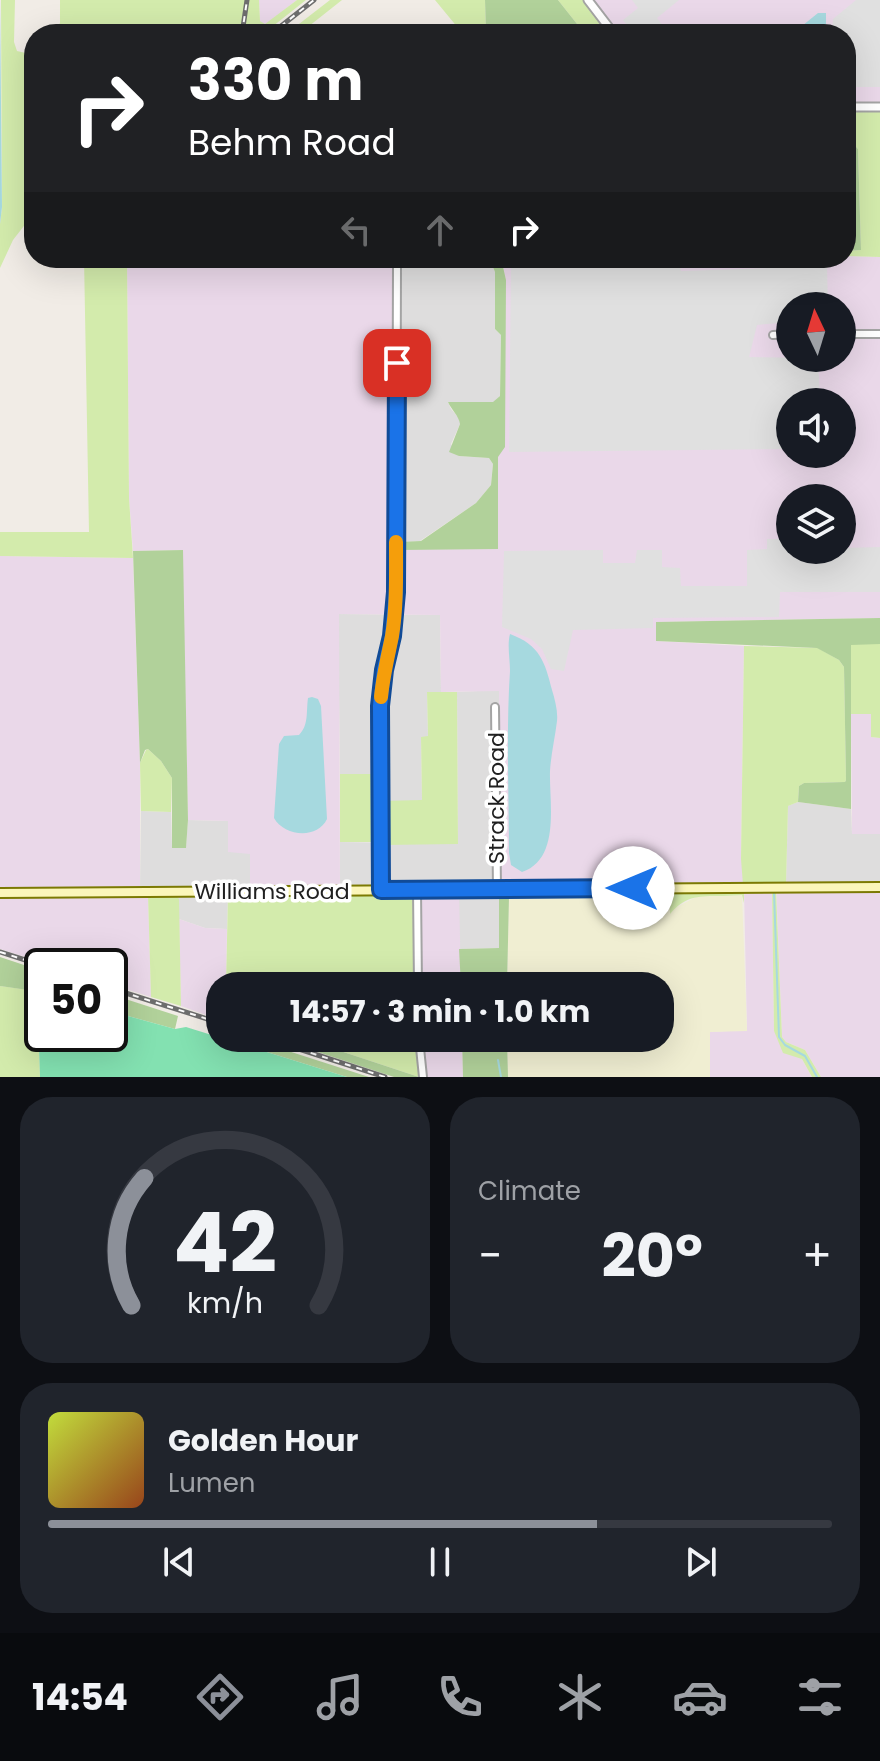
<!DOCTYPE html>
<html lang="en">
<head>
<meta charset="utf-8">
<style>
	:root { --surface:#171b24; --page:#20242c; --text:#f1f3f6; --muted:#9ea1a6; --line:#363941; --accent:#8c9099 }
	body { margin:0; font-family:Poppins,sans-serif; background:var(--page); color:var(--text); height:100vh; display:flex; flex-direction:column; font-size:30px; white-space:nowrap }
	* { box-sizing:border-box; margin:0 }
	p { font-size:26px; color:var(--muted) }
	.icon { flex:none; width:44px; height:44px; fill:none; stroke:currentColor; stroke-width:2; stroke-linecap:round; stroke-linejoin:round }
	.map { position:relative; height:1077px; overflow:hidden }
	.panel { display:flex; flex-direction:column; gap:20px; padding:20px; background:#0d0f14; flex:1 }
	.panel>* { flex:none }
	.hud { position:absolute; left:24px; top:24px; width:832px; height:244px; border-radius:32px; box-shadow:0 8px 32px #0002; background:#202124; color:#fff; overflow:hidden }
	.needle { width:52px; rotate:356deg }
	.controls { position:absolute; left:776px; top:292px; display:grid; gap:16px }
	.controls a { display:grid; place-items:center; width:80px; height:80px; border-radius:50%; background:var(--surface); box-shadow:0 8px 32px #0002; font-size:40px }
	.speed { position:absolute; left:24px; top:948px; display:flex; gap:16px; font-size:40px; font-weight:700; text-align:center }
	.speed>* { display:grid; place-content:center; width:104px; height:104px; border-radius:50%; background:var(--surface); box-shadow:0 8px 32px #0002; line-height:1 }
	.speed .limit { border:4px solid #111; border-radius:12px; background:#fff; color:#111 }
	.pin { position:absolute; display:grid; place-items:center; width:68px; height:68px; color:#fff; margin:-34px; border-radius:16px; box-shadow:0 4px 12px #0006 }
	.me { position:absolute; width:88px; margin:-44px; rotate:270deg; stroke-linejoin:round; filter:drop-shadow(0 0 6px #0008) }
	.turn { display:flex; align-items:center; gap:28px; height:168px; padding:0 32px; font-size:36px }
	.turn .icon { width:104px; height:104px; stroke-width:2.5 }
	.turn b { display:block; font-size:56px; line-height:68px }
	.lanes { display:flex; align-items:center; height:76px; padding:0 32px; background:#0003; justify-content:center; gap:40px; direction:ltr }
	.lanes .off { opacity:.35 }
	.big { font-size:60px; font-weight:700; line-height:1.1 }
	.panel .widget { flex:1; display:flex; flex-direction:column; justify-content:center; gap:12px; min-width:0; padding:0 28px; border-radius:32px; background:var(--page) }
	.panel .dial { align-items:center; gap:0 }
	.dial svg { height:208px; overflow:visible; fill:none; stroke:var(--line); stroke-width:7; stroke-linecap:round; text-anchor:middle }
	.dial text { fill:var(--text); stroke:none }
	.song { display:flex; align-items:center; gap:24px }
	.cover { width:96px; height:96px; border-radius:12px; background:linear-gradient(135deg,hsl(70 70% 55%),hsl(20 70% 35%)) }
	.played { height:8px; border-radius:4px; background:linear-gradient(90deg,var(--accent) 70%,var(--line) 70%) }
	.keys { display:flex; justify-content:space-around; direction:ltr }
	.heat { display:flex; justify-content:space-between; align-items:center; font-size:44px; direction:ltr }
	.panel .tiles { flex:1; display:grid; gap:20px; grid-template-columns:1fr 1fr }
	.widget:last-child { grid-column:span 2 }
	.trip { position:absolute; left:206px; top:972px; width:468px; height:80px; border-radius:32px; background:var(--surface); box-shadow:0 8px 32px #0002; font-weight:700; line-height:80px; text-align:center }
	.tab-bar { display:flex; height:128px; justify-content:space-around; align-items:center; background:#090b0e; color:var(--muted) }
	.tab-bar .icon { width:56px; height:56px }
	.tab-bar .on { color:var(--accent) }
	.tab-bar b { font-size:36px; color:var(--text) }
	.map>svg:first-child { display:block }
	.residential { fill:#dedddd }
	.industrial { fill:#ead8e9; fill-rule:evenodd }
	.farmland { fill:#f0eed2 }
	.grass { fill:#d3ebac }
	.forest { fill:#b1d19a }
	.pitch { fill:#83e1b1 }
	.parking { fill:#e0e0e0 }
	.water { fill:#a6d9df }
	.lines { fill:none; stroke-linecap:round; stroke-linejoin:round }
	.stream { stroke:#a6d9df; stroke-width:2 }
	.minor-casing { stroke:#a4a4a4; stroke-width:10 }
	.tertiary-casing { stroke:#a4a4a4; stroke-width:11 }
	.secondary-casing { stroke:#7c7a03; stroke-width:12 }
	.minor { stroke:#fff; stroke-width:6 }
	.tertiary { stroke:#fff; stroke-width:7 }
	.secondary { stroke:#fbf6ba; stroke-width:8 }
	.rail-casing { stroke:#6e6e6e; stroke-width:5 }
	.rail { stroke:#fff; stroke-width:2; stroke-dasharray:6; stroke-linecap:butt }
	.route-casing { stroke:#114b97; stroke-width:20 }
	.route { stroke:#1a73e8; stroke-width:14 }
	.slow { stroke:#f59e0b; stroke-width:14 }
	.labels { text-anchor:middle; stroke-width:7; stroke-linejoin:round; paint-order:stroke }
	.street-label { font-size:22px; fill:#202020; stroke:#fff }
</style>
</head>
<body>
<div class="map">
<svg width="880" height="1077" viewBox="0 0 880 1077">
	<rect width="100%" height="100%" fill="#f1ece6"/>
	<path class="residential" d="M393,258H486L491,262L495,272V329L501,335L500,396L494,402H448L451,409L460,419V424L451,444L459,456L489,458L493,464L491,485L476,503L420,541L393,543Z
		M338,614L440,615L441,692H427L428,737H421L422,801H379L378,774H340Z
		M499,690V948L459,949V892L340,893V842L458,844L457,692Z
		M798,802L851,809L852,834H880V882L786,884L788,806Z
		M141,811L171,812L172,847H186L188,820L228,821L250,853V894H228L227,929L205,928L179,919L178,896L140,889Z"/>
	<path class="industrial" d="M259,0H297L265,25L260,21Z
		M592,0H880V103H846V34H618Z
		M846,256L880,257V618L656,622L657,641L744,646L741,859L772,890L774,1031L802,1059L812,1077H710V1032L747,1030L744,890L499,893V691L441,692L440,615L339,614L340,893L250,894V854L228,852V821L188,820L182,550L133,551L129,498L127,258H393V549L498,548V457L506,280L501,258L678,259L699,264L827,262L828,258H846ZM790,306H842V358H790ZM790,402H842V454H790ZM790,498H842V550H790Z
		M0,556L133,558L140,763V888L148,895L151,997L110,984V966H54L0,949Z
		M871,713V737L880,738V834H852L851,714Z
		M880,882V1077H821L805,1050L786,1042L782,1037L776,884Z
		M459,892L461,986H415L414,898L412,894Z
		M179,919L205,928L227,929L226,986H220V1020L181,1006Z
		M415,1038H462L463,1077H421Z"/>
	<path class="farmland" d="M669,891L670,913L675,908L698,896L742,895L747,1031L710,1032V1077H508L507,1038H660V986H507L509,897L589,896L590,892Z"/>
	<path class="grass" d="M1,0H15L14,42L17,51L30,54L34,52V213L13,240L0,268V224L2,207Z
		M60,0H259L260,21L265,24L297,0H306L263,34H53L60,23Z
		M330,0H342L299,34H286Z
		M435,0H485L486,34H463Z
		M558,0H583L609,34H585Z
		M846,111H880V257L846,256V251L861,250L858,149L846,136Z
		M84,258H127L129,498L133,558L0,556V532H89Z
		M678,258H828V262L699,264Z
		M851,644H880V738L871,737V714H851Z
		M744,646L818,648L839,660L844,667L846,780L845,782L804,783L799,786L798,802L788,806L786,884L743,885L741,859Z
		M427,692H457L458,844L382,845V801L422,800L421,737L428,736Z
		M148,749L161,761L172,778L171,812L141,811L140,763L146,750Z
		M340,774H378L379,842H340Z
		M744,890V903L742,895C736,895 730,896 723,896C700,896 686,895 670,914L669,891Z
		M772,890H776L782,1037L786,1042L805,1050L821,1077H812L802,1059L783,1053L774,1031Z
		M228,894H412L414,898L415,986H226Z
		M148,895H176L179,899L181,1006L151,997Z
		M0,986L37,991L40,1077H0Z
		M301,1038H415L421,1077H419Z"/>
	<path class="forest" d="M485,0H558L585,34H486Z
		M846,136L858,149L861,250L846,251Z
		M486,258H501L506,280L505,447L498,457V549L399,550L400,542L421,541L476,503L491,485L493,464L489,458L459,456L449,452L460,424C459,416 451,409 448,402H493L500,396L501,335L495,329V272L491,262Z
		M183,550L188,820L186,848H172V778L161,761L148,749L145,750L140,763L133,551Z
		M880,618V644L851,645V809L798,802L799,786L804,783L845,782L846,780L844,667L839,660L817,648L656,641V622Z
		M499,897H509L507,986H461L459,949L499,948Z
		M0,957L42,971V992L0,986Z
		M110,994L178,1016L175,1029L110,1011Z
		M222,1038H248L369,1077H347Z
		M275,1038H301L419,1077H394Z
		M462,1038H507L508,1077H463Z"/>
	<path class="pitch" d="M37,991L42,992V1034H110V1011L175,1029L186,1027L347,1077H40Z"/>
	<path class="parking" d="M632,0H679L657,18L669,34H634L623,20L638,8Z
		M856,0H880V87H846V34H832L833,19Z
		M679,262L681,271L827,266L828,306H790V322L757,325L749,357L818,358L820,402H790V449L509,452L511,266Z
		M767,539H785V548H790V550H842V548L880,547V592H780L779,617L653,618V628L573,630L564,671L551,669L542,649L531,639L502,627L504,551L603,550V563H635L637,550H662V567L680,568L681,586H747V550L767,549Z"/>
	<path class="water" d="M0,0L2,207L0,224Z
		M818,13H826V34H792Z
		M510,634C540,645 545,662 552,690C555,700 558,711 557,721C555,738 551,754 550,771C549,802 561,859 522,872L511,865L509,853C509,793 506,732 510,671C510,659 507,645 510,634Z
		M312,697L318,699L321,706L327,819C317,840 284,836 274,818L279,744L284,736L299,735C309,725 306,712 308,698Z"/>
	<g class="lines">
		<path class="stream" d="M774,892L779,1037L785,1045L805,1056L817,1077
			M498,1060L501,1077"/>
		<defs>
			<path id="minor" d="M842,334H880
				M773,335L790,334
				M495,707L497,889
				M381,890L380,706L384,670L392,636L396,592L397,265
				M417,890L418,986
				M419,1038L423,1077"/>
			<path id="tertiary" d="M588,0L614,34
				M846,107H880"/>
			<path id="secondary" d="M0,893L880,887"/>
		</defs>
		<use href="#minor" class="minor-casing"/>
		<use href="#tertiary" class="tertiary-casing"/>
		<use href="#secondary" class="secondary-casing"/>
		<use href="#minor" class="minor"/>
		<use href="#tertiary" class="tertiary"/>
		<use href="#secondary" class="secondary"/>
		<defs>
			<path id="rail" d="M242,34L247,0
				M271,34L314,0
				M0,952L44,966
				M110,988L220,1023
				M265,1038L385,1077"/>
		</defs>
		<use href="#rail" class="rail-casing"/>
		<use href="#rail" class="rail"/>
	</g>
	<g class="lines">
		<defs>
			<path id="route" d="M397,363L396,592L392,636L384,670L380,706L381,890L633,888"/>
		</defs>
		<use href="#route" class="route-casing"/>
		<use href="#route" class="route"/>
		<path class="slow" d="M381,697C383,676 388,656 392,636C397,605 396,573 396,542"/>
	</g>
	<g class="labels">
		<g class="street-label">
			<text transform="translate(496 798) rotate(-90)" y="8">Strack Road</text>
			<text x="272" y="899">Williams Road</text>
		</g>
	</g>
</svg>
<div class="controls">
<a><svg class="needle" viewBox="-14 -14 28 28"><path d="M0-13l5 13h-10z" fill="#e53935"/><path d="M0 13l5-13h-10z" fill="#9ea1a6"/></svg></a>
<a><svg class="icon" aria-label="sound" viewBox="0 0 24 24"><path d="M4 9h4l5-4v14l-5-4H4zM17 9q2 3 0 6"/></svg></a>
<a><svg class="icon" aria-label="layers" viewBox="0 0 24 24"><path d="M12 4l9 5-9 5-9-5zM3 14l9 5 9-5"/></svg></a>
</div>
<div class="speed"><div class="limit">50</div></div>
<div class="pin" style="left:397px;top:363px;background:#d93025"><svg class="icon" aria-label="arrive" viewBox="0 0 24 24"><path d="M6 21V4h12l-3 4 3 4H6"/></svg></div>
<svg class="me" style="left:633px;top:888px" viewBox="-20 -20 40 40"><circle r="19" fill="#fff"/><path d="M0-13L10 11 0 6-10 11z" fill="#1a73e8"/></svg>
<div class="trip">14:57 · 3 min · 1.0 km</div>
<div class="hud">
<div class="turn"><svg class="icon" aria-label="right" viewBox="0 0 24 24"><path d="M7 20v-9h11M14 6l5 5-5 5"/></svg><div><b>330 m</b>Behm Road</div></div>
<div class="lanes"><svg class="icon off" aria-label="left" viewBox="0 0 24 24"><path d="M17 20v-9H6M10 6l-5 5 5 5"/></svg><svg class="icon off" aria-label="ahead" viewBox="0 0 24 24"><path d="M12 20V5M6 11l6-6 6 6"/></svg><svg class="icon" aria-label="right" viewBox="0 0 24 24"><path d="M7 20v-9h11M14 6l5 5-5 5"/></svg></div>
</div>
</div>
<section class="panel">
<div class="tiles">
<div class="widget dial"><svg viewBox="0 0 100 80">
<path d="M14 69A42 42 0 1 1 86 69"/>
<path d="M14 69A42 42 0 0 1 19 20" stroke="#8c9099"/>
<text x="50" y="56" font-size="32" font-weight="700">42</text>
<text x="50" y="72" font-size="11">km/h</text>
</svg></div>
<div class="widget"><p>Climate</p>
<div class="heat"><a>−</a><b class="big">20°</b><a>+</a></div>
</div>
<div class="widget">
<div class="song"><i class="cover"></i><div><b>Golden Hour</b><p>Lumen</p></div></div>
<div class="played"></div>
<div class="keys"><svg class="icon" aria-label="previous" viewBox="0 0 24 24"><path d="M18 5L8 12l10 7zM5 5v14"/></svg><svg class="icon" aria-label="pause" viewBox="0 0 24 24"><path d="M8 5v14M16 5v14"/></svg><svg class="icon" aria-label="next" viewBox="0 0 24 24"><path d="M6 5l10 7-10 7zM19 5v14"/></svg></div>
</div>
</div>
</section>
<nav class="tab-bar">
<b>14:54</b>
<svg class="icon on" aria-label="directions" viewBox="0 0 24 24"><path d="M12 3l9 9-9 9-9-9zM9 14v-3h6M13 9l2 2-2 2"/></svg>
<svg class="icon" aria-label="music" viewBox="0 0 24 24"><path d="M9 18V5l10-2v13"/><circle cx="6" cy="18" r="3"/><circle cx="16" cy="16" r="3"/></svg>
<svg class="icon" aria-label="phone" viewBox="0 0 24 24"><path d="M5 4h4l2 5-3 2q2 4 5 5l2-3 5 2v4C11 20 4 13 5 4z"/></svg>
<svg class="icon" aria-label="climate" viewBox="0 0 24 24"><path d="M12 3v18M4 7l16 10M4 17L20 7"/></svg>
<svg class="icon" aria-label="car" viewBox="0 0 24 24"><path d="M5 17H2v-5l4-1 3-4h7l3 4 3 1v5h-3M9 17h6M6 11h13"/><circle cx="7" cy="17" r="2"/><circle cx="17" cy="17" r="2"/></svg>
<svg class="icon" aria-label="filters" viewBox="0 0 24 24"><path d="M4 7h16M4 17h16"/><circle cx="9" cy="7" r="2"/><circle cx="15" cy="17" r="2"/></svg>
</nav>
</body>
</html>
